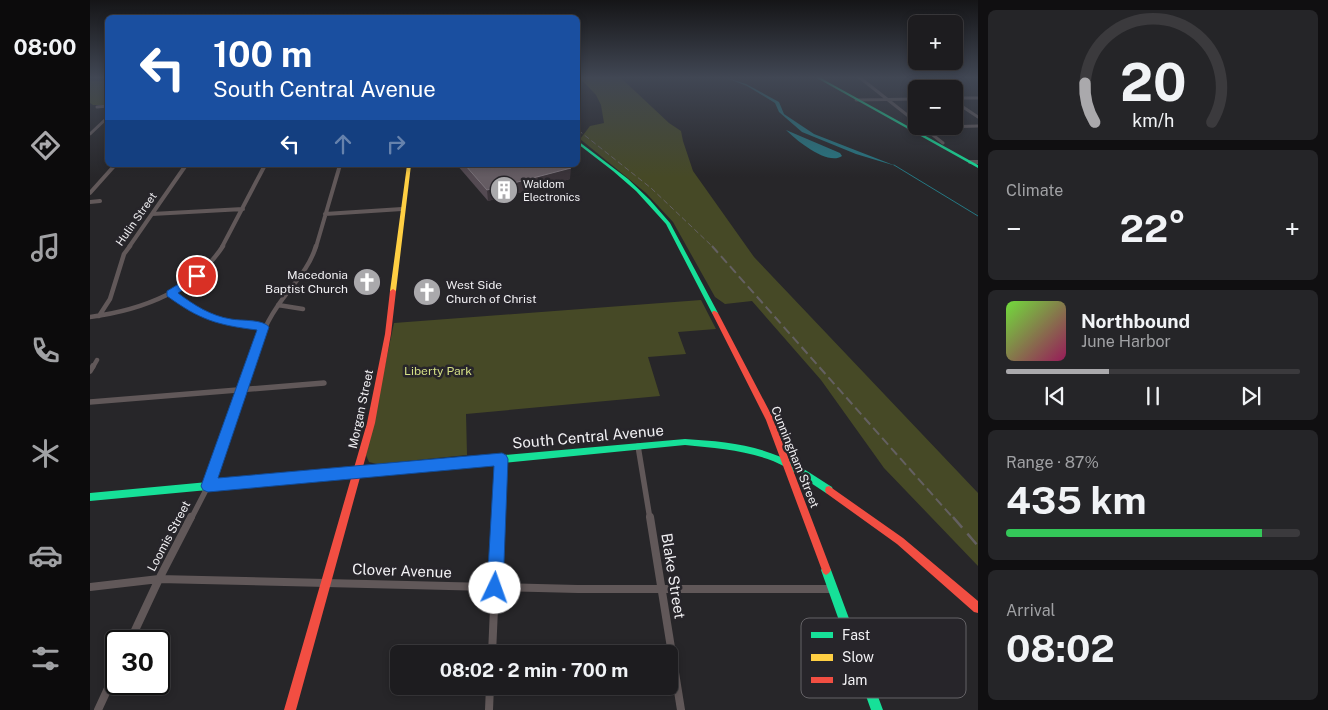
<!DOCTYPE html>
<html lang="en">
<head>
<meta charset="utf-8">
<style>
	:root { --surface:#1d1c1f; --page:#252528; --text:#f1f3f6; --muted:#a0a1a4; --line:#3b3a3d; --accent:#aaa9ac }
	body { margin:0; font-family:"Public Sans",sans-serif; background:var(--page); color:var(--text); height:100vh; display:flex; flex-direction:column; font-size:19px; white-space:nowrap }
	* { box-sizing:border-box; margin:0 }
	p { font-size:16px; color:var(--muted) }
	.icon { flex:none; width:28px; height:28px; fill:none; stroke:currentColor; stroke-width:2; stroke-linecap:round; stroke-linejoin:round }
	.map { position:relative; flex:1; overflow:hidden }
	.drawer { display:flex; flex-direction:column; gap:10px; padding:10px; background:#100f11; width:350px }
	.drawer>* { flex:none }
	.guide { position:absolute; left:15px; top:15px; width:475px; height:152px; border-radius:8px; box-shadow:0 2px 8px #0003,0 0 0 1px var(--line); background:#1a4fa0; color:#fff; overflow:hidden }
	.tools { position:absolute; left:818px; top:15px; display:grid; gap:10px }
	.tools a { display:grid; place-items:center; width:55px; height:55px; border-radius:8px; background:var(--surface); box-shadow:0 2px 8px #0003,0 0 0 1px var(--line); font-size:25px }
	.speed { position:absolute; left:15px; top:630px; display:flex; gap:10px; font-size:25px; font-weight:700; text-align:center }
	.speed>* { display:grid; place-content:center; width:65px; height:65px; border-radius:50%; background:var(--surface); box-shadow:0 2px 8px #0003,0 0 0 1px var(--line); line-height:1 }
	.speed .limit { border:2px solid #111; border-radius:8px; background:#fff; color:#111 }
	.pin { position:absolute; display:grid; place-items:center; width:42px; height:42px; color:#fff; margin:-21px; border:2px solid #fff; border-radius:50%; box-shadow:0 1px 5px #0007 }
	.me { position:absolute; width:55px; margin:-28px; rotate:3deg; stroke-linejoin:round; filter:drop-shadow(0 0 4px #0008) }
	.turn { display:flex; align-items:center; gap:18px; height:105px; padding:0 25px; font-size:22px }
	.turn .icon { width:65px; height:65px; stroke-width:2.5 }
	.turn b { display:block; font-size:35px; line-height:42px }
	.lanes { display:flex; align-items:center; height:48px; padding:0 25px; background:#0003; justify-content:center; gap:25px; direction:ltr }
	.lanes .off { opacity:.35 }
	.big { font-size:38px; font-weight:700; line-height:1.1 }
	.drawer .card { flex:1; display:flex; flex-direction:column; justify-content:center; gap:8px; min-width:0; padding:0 18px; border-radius:8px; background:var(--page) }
	.drawer .dial { align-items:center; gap:0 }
	.dial svg { height:130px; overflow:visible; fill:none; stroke:var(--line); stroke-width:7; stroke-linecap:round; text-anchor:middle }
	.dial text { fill:var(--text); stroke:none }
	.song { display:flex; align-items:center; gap:15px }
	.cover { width:60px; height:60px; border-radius:8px; background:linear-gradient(135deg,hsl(100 70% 55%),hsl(330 70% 35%)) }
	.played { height:5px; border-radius:2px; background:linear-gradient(90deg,var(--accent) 35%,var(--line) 35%) }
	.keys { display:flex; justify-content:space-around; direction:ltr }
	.heat { display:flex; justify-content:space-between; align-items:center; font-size:28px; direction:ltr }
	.charge { height:8px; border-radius:4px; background:linear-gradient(90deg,#34c759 87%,var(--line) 0) }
	.trip { position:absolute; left:300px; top:645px; width:288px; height:50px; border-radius:8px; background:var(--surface); box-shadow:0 2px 8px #0003,0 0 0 1px var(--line); font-weight:700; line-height:50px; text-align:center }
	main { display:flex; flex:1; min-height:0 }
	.menu { display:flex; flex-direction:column; width:90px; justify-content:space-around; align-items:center; background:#0c0b0c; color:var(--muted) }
	.menu .icon { width:35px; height:35px }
	.menu .active { color:var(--accent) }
	.menu b { font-size:22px; color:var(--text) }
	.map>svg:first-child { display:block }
	.green { fill:#464926 }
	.water { fill:#257883 }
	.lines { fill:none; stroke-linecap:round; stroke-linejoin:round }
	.stream { stroke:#257883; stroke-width:1 }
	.street-far4 { stroke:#615859; stroke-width:3 }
	.street-far3 { stroke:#615859; stroke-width:4 }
	.street-far2 { stroke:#615859; stroke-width:4.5 }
	.street-far1 { stroke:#615859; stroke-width:5.5 }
	.street { stroke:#615859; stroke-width:8 }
	.fast { fill:#16e098; fill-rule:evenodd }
	.slow { fill:#ffcf43; fill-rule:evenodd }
	.jam { fill:#f24e42; fill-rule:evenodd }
	.rail-far2 { stroke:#646061; stroke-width:1; stroke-dasharray:5.5 3; stroke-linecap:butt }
	.rail-far1 { stroke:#646061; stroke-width:2; stroke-dasharray:9 4.5; stroke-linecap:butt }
	.rail { stroke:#646061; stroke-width:2.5; stroke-dasharray:14 8; stroke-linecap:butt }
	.wall { fill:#544a52 }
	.shaded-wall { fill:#3b343a }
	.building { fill:#655c63; stroke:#7b737a }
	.route { fill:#1a73e8; stroke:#114b97 }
	.labels { text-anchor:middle; stroke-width:5; stroke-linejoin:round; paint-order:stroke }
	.far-poi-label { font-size:11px; fill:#f1f0f3; stroke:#27252a; text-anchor:start }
	.far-street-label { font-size:11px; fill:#f1f0f3; stroke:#27252a }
	.poi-label { font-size:12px; fill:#f1f0f3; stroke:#27252a; text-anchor:end }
	.park-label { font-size:12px; fill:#d4df85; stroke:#27252a }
	.street-label { font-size:12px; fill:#f1f0f3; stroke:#27252a }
	.near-street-label { font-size:15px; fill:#f1f0f3; stroke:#27252a }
	.key { fill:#27252a; stroke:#646266; stroke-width:1 }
	.key-label { font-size:14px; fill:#f1f0f3 }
</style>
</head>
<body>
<main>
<nav class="menu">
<b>08:00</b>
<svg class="icon active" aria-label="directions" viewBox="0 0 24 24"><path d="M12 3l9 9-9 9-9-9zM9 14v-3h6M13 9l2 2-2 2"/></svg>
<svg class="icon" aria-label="music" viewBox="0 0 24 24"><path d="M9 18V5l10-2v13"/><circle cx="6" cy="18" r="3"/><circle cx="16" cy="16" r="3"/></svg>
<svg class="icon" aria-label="phone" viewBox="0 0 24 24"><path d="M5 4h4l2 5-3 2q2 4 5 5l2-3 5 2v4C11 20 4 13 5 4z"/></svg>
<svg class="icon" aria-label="climate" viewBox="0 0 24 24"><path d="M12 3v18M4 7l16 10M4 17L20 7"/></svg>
<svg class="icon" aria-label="car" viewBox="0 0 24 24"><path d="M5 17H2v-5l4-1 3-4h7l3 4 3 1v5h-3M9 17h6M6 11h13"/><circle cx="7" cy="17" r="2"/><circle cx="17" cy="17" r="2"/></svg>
<svg class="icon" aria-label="filters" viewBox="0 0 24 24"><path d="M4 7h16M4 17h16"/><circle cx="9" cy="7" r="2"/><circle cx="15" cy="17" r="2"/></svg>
</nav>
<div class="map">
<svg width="888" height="710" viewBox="0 0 888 710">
	<rect width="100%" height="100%" fill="#272629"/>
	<path class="green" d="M489,77H530L579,123L591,131L593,141L603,171L664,257L888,493V566L794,468L731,380L662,301L635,304L625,297L583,222L556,193L490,139L500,126L514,123L511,105L506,95Z
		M17,79V105H3L0,103V81H15Z
		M611,300L626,329L588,332L596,354L558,357L570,396L376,414L377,455L287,464L279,462L276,455L304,323Z"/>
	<path class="water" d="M634,77L656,84L689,102L694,114L724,134L806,166L766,154L712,132L689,112L685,103L657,86Z
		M696,130L750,153L752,156C738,166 707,141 696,130Z"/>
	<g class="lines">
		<path class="stream" d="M804,165L888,216"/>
		<path class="street-far4" d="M769,77L826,122
			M830,77L846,89
			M864,98H888
			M766,100L826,99
			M864,101L888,117
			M7,107L18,106
			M818,128L888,126
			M834,128L853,143
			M0,134L18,117"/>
		<path class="street-far3" d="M880,162H888
			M0,193L25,165
			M0,202L10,201
			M62,214L153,209
			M235,214L312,209
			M39,247L96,165
			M132,247L175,165
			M226,247L250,165"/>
		<path class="street-far2" d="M81,293L105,311L137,323L174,327
			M188,305L213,309
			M9,316L20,299L34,254L40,246
			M0,317C52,310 103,292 133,246
			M3,367L7,360
			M160,367C167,346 174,326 187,307C200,287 219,270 226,246"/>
		<path class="street-far1" d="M0,371L3,366
			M0,402L234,383
			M548,446L560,519
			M101,519L118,486L160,366
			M408,519L411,459"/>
		<path class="street" d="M560,517L591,710
			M0,587L69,579L488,589H743
			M40,641L69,579L101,517
			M402,654L408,517
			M8,710L26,671
			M399,710L400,686"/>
		<path class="fast" d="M729,77L888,165V168L725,77Z
			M488,141L538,179L560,200L580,223L628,313L627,315H625L622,313L576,224L546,191L523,171L488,144Z
			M595,439C628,441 661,444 691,457C709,465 726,477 742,487L743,490L742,493L739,494L736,493C719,482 702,469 683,461C655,450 624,448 595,445L392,465L389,464L388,461L389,458L392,457Z
			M193,475L196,476L197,479L196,482L193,483L0,501V493Z
			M736,565L739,567L741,570L793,710H781L731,570L733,567Z"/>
		<path class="slow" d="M317,165H321L306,291L303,293L300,291Z
			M392,457L395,458L396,461L395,464L392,465L193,483L190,482L189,479L190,476L193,475Z"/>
		<path class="jam" d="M303,289L306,291L301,334L285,423L206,710H194L277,423L295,334L300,291Z
			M623,311H625L628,313L684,420L741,570L739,573L736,575L733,573L676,420L622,313Z
			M739,486L813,538L888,601V613L884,612L807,544L736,493L735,490L736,487Z"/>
		<path class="rail-far2" d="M488,130L561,188L623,247"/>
		<path class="rail-far1" d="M622,246L864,519"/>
		<path class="rail" d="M863,517L888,546"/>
	</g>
	<path class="wall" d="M367,165H477L480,179L398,201Z"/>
	<path class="shaded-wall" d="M481,168L480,179L398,201L397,190Z"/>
	<path class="building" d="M375,165H477L481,168L397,190Z"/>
	<linearGradient id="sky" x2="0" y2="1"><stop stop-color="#151517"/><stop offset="0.44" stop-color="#414754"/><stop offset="1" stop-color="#414754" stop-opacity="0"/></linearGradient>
	<rect width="888" height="177" fill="url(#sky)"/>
	<path class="route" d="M107,273L112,276L111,278L88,293C104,305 121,316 141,319C152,321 173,319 179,327L128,478L412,453L416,455L418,459L413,588L410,593L405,596L399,593L397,588L404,466L118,492L113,490L111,486L167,330C127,325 110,320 77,296V291Z"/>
	<defs>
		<symbol id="building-disc" viewBox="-11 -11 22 22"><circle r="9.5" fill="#aaa9ac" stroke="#27252a"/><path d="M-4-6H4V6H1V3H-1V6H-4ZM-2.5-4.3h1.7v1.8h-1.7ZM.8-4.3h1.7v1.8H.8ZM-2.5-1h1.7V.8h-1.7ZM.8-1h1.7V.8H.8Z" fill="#fff"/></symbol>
		<symbol id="church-disc" viewBox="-11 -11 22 22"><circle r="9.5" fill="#aaa9ac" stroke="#27252a"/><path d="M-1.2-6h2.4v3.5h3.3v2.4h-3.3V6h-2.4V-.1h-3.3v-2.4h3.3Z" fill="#fff"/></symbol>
	</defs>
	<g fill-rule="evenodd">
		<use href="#building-disc" x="398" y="174" width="32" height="32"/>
		<use href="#church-disc" x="261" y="266" width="32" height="32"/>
		<use href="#church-disc" x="321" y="276" width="32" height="32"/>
	</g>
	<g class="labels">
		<g class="far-poi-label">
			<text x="433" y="188">Waldom<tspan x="433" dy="13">Electronics</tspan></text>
		</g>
		<g class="far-street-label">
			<text transform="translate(46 219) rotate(-55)" y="4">Hulin Street</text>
		</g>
		<g class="poi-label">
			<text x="258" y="279">Macedonia<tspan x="258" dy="14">Baptist Church</tspan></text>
			<text x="356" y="289" text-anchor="start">West Side<tspan x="356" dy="14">Church of Christ</tspan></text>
		</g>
		<g class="park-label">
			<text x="348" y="375">Liberty Park</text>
		</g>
		<g class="street-label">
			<text transform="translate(271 409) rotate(-78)" y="4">Morgan Street</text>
			<text transform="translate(705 457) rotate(68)" y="4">Cunningham Street</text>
			<text transform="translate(79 536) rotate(-62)" y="4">Loomis Street</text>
		</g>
		<g class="near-street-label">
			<text transform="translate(498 437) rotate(-5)" y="5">South Central Avenue</text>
			<text transform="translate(312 571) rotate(2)" y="5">Clover Avenue</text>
			<text transform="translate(583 576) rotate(81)" y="5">Blake Street</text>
		</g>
	</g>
	<rect x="711" y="618" width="165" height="80" rx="8" class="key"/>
	<rect x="721" y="632" width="22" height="6" fill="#16e098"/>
	<rect x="721" y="654" width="22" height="7" fill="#ffcf43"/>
	<rect x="721" y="677" width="22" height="6" fill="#f24e42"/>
	<g class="key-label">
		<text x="752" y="640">Fast</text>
		<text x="752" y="662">Slow</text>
		<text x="752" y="685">Jam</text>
	</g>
</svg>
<div class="tools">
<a>+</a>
<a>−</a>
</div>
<div class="speed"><div class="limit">30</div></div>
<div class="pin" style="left:107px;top:276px;background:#d93025"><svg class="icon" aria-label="arrive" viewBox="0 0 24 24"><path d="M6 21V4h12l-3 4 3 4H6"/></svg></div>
<svg class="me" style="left:405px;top:588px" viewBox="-20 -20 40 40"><circle r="19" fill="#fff"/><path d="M0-13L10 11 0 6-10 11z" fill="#1a73e8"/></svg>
<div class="trip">08:02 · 2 min · 700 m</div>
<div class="guide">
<div class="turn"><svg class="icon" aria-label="left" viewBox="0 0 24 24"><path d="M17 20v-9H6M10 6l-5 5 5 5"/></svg><div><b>100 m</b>South Central Avenue</div></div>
<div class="lanes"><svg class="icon" aria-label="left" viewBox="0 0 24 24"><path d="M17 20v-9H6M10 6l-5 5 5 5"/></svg><svg class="icon off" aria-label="ahead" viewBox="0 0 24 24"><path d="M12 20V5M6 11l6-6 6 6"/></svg><svg class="icon off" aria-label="right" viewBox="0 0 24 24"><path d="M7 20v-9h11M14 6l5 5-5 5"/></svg></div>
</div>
</div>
<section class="drawer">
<div class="card dial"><svg viewBox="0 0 100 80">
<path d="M14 69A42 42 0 1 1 86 69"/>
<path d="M14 69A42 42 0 0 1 8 45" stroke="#aaa9ac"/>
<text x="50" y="56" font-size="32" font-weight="700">20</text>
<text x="50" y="72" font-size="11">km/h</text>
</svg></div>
<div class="card"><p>Climate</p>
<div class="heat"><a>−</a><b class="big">22°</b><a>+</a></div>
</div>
<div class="card">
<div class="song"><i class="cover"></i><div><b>Northbound</b><p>June Harbor</p></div></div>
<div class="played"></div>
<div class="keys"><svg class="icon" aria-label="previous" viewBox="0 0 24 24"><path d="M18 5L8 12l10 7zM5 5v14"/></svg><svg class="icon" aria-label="pause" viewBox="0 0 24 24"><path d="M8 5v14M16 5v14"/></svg><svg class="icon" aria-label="next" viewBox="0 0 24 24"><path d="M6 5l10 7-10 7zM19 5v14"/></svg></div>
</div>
<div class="card"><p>Range · 87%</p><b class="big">435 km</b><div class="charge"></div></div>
<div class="card"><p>Arrival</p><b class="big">08:02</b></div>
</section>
</main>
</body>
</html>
